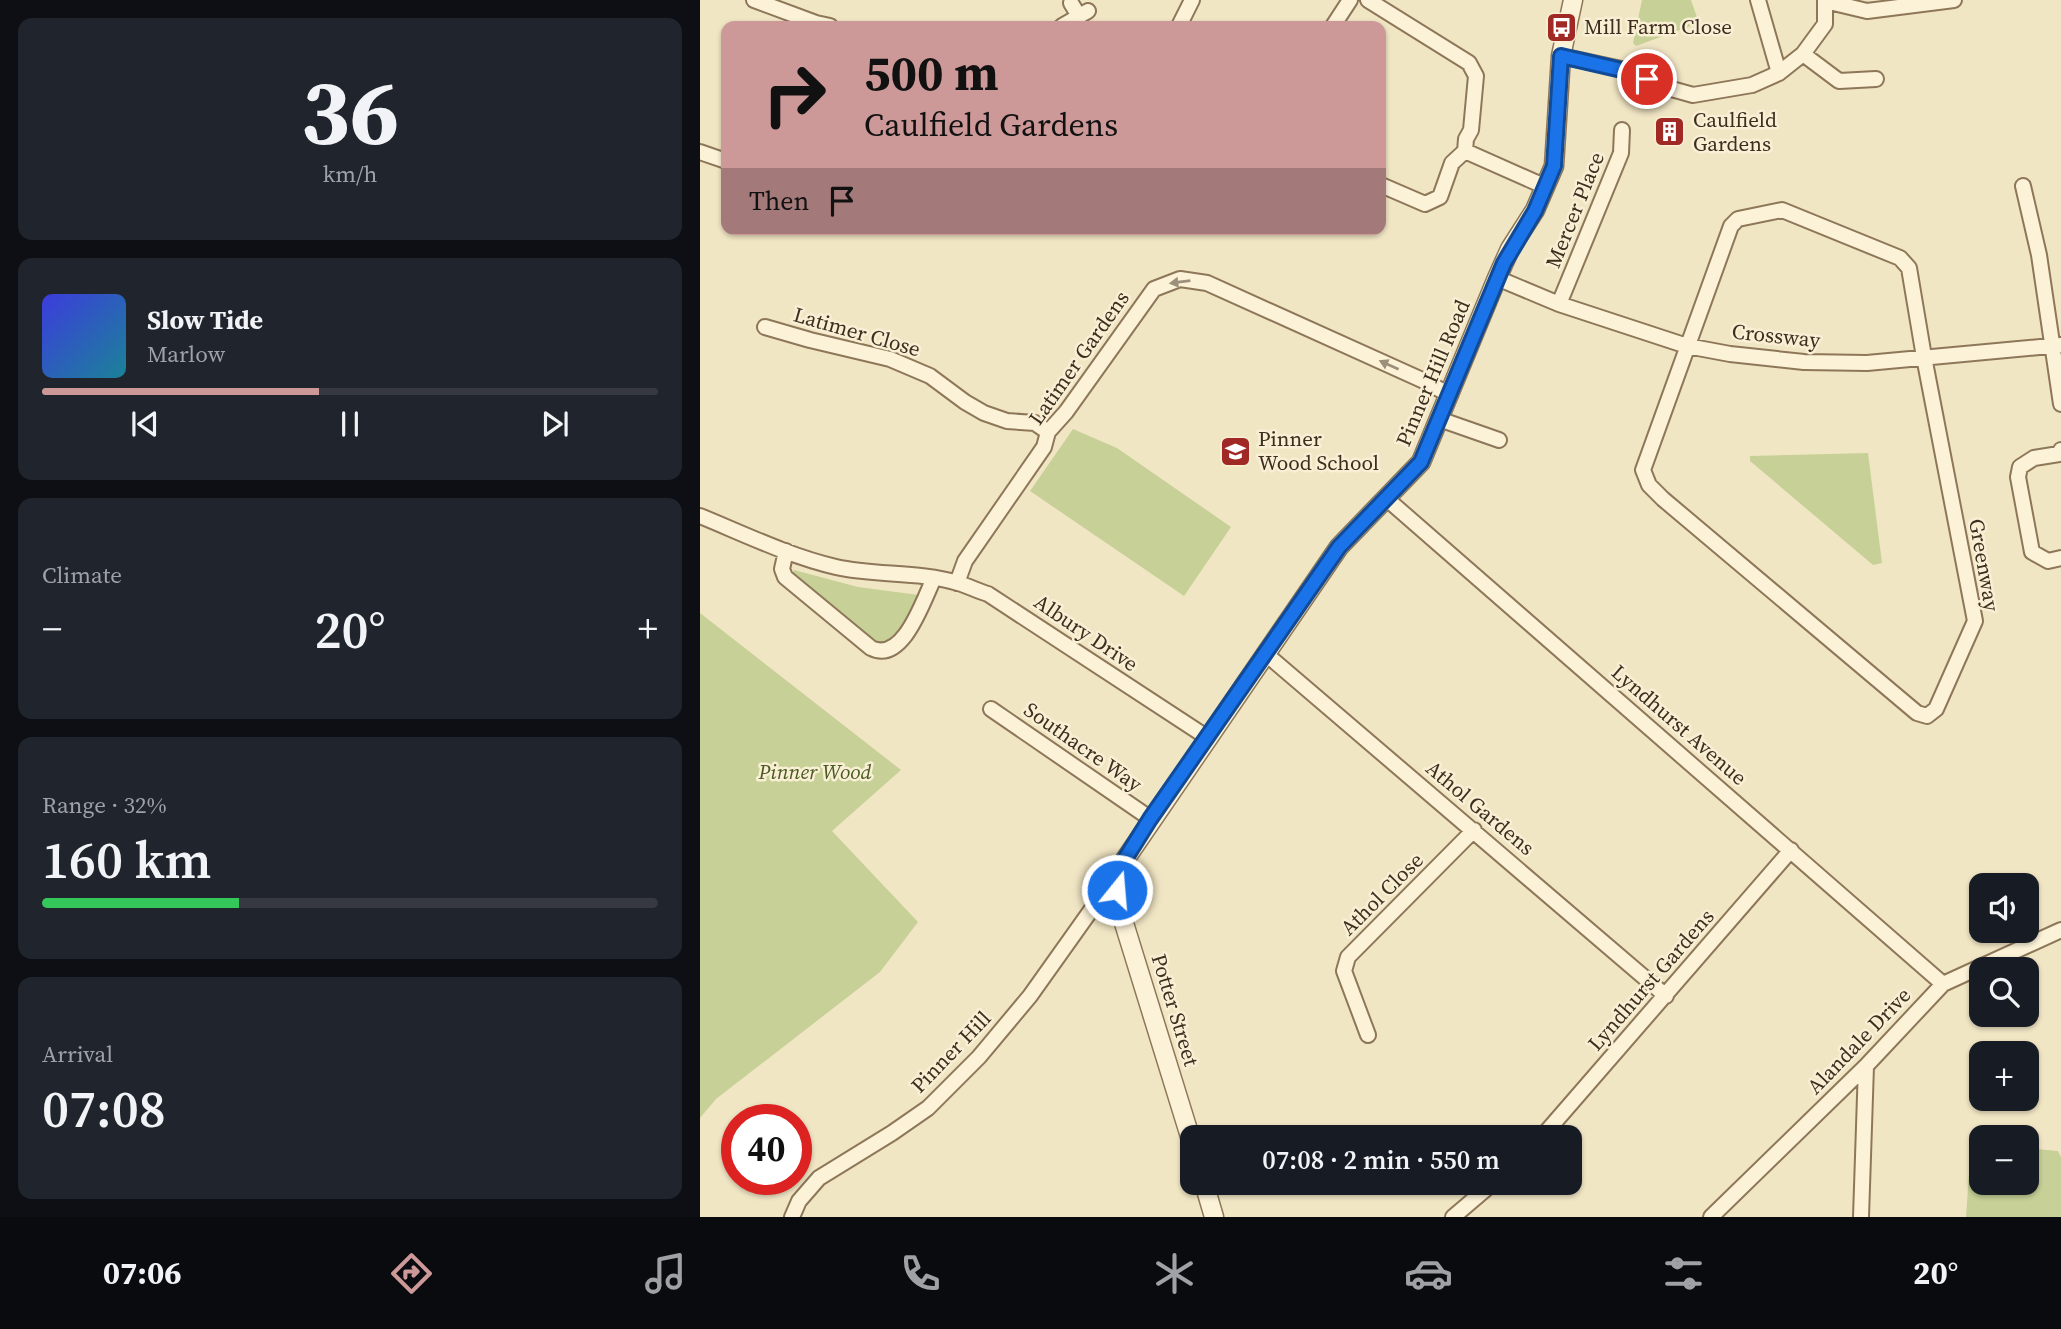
<!DOCTYPE html>
<html lang="en">
<head>
<meta charset="utf-8">
<style>
	:root { --surface:#171b24; --page:#20242c; --text:#f1f3f6; --muted:#9ea1a6; --line:#363941; --accent:#cd9898 }
	body { margin:0; font-family:"Source Serif 4",serif; background:var(--page); color:var(--text); height:100vh; display:flex; flex-direction:column; font-size:26px; white-space:nowrap }
	* { box-sizing:border-box; margin:0 }
	p { font-size:23px; color:var(--muted) }
	.icon { flex:none; width:38px; height:38px; fill:none; stroke:currentColor; stroke-width:2; stroke-linecap:round; stroke-linejoin:round }
	.map { position:relative; flex:1; overflow:hidden }
	.sheet { display:flex; flex-direction:column; gap:18px; padding:18px; background:#0d0f14; width:700px }
	.sheet>* { flex:none }
	.top-card { position:absolute; left:21px; top:21px; width:665px; height:214px; border-radius:14px; box-shadow:0 2px 5px #0004; background:#cd9898; color:#111; overflow:hidden }
	.fabs { position:absolute; left:1269px; top:873px; display:grid; gap:14px }
	.fabs a { display:grid; place-items:center; width:70px; height:70px; border-radius:14px; background:var(--surface); box-shadow:0 2px 5px #0004; font-size:35px }
	.speed { position:absolute; left:21px; top:1104px; display:flex; gap:14px; font-size:35px; font-weight:700; text-align:center }
	.speed>* { display:grid; place-content:center; width:91px; height:91px; border-radius:50%; background:var(--surface); box-shadow:0 2px 5px #0004; line-height:1 }
	.speed .limit { border:10px solid #d22; background:#fff; color:#111 }
	.pin { position:absolute; display:grid; place-items:center; width:60px; height:60px; color:#fff; margin:-30px; border:4px solid #fff; border-radius:50%; box-shadow:0 2px 7px #0007 }
	.me { position:absolute; width:77px; margin:-38px; rotate:17deg; stroke-linejoin:round; filter:drop-shadow(0 0 5px #0008) }
	.turn { display:flex; align-items:center; gap:24px; height:147px; padding:0 28px; font-size:32px }
	.turn .icon { width:91px; height:91px; stroke-width:2.5 }
	.turn b { display:block; font-size:49px; line-height:60px }
	.then { display:flex; align-items:center; height:66px; padding:0 28px; background:#0003; gap:14px; font-size:26px }
	.big { font-size:52px; font-weight:600; line-height:1.1 }
	.sheet .widget { flex:1; display:flex; flex-direction:column; justify-content:center; gap:10px; min-width:0; padding:0 24px; border-radius:14px; background:var(--page) }
	.sheet .dial { align-items:center; gap:0 }
	.dial b { font-size:91px; line-height:1 }
	.song { display:flex; align-items:center; gap:21px }
	.cover { width:84px; height:84px; border-radius:10px; background:linear-gradient(135deg,hsl(240 70% 55%),hsl(190 70% 35%)) }
	.played { height:7px; border-radius:4px; background:linear-gradient(90deg,var(--accent) 45%,var(--line) 45%) }
	.keys { display:flex; justify-content:space-around; direction:ltr }
	.heat { display:flex; justify-content:space-between; align-items:center; font-size:38px; direction:ltr }
	.charge { height:10px; border-radius:5px; background:linear-gradient(90deg,#34c759 32%,var(--line) 0) }
	.trip { position:absolute; left:480px; top:1125px; width:402px; height:70px; border-radius:14px; background:var(--surface); box-shadow:0 2px 5px #0004; font-weight:600; line-height:70px; text-align:center }
	.tab-bar { display:flex; height:112px; justify-content:space-around; align-items:center; background:#090b0e; color:var(--muted) }
	.tab-bar .icon { width:49px; height:49px }
	.tab-bar .on { color:var(--accent) }
	.tab-bar b { font-size:32px; color:var(--text) }
	main { display:flex; flex:1; min-height:0 }
	.map>svg:first-child { display:block }
	.green { fill:#c7d097 }
	.lines { fill:none; stroke-linecap:round; stroke-linejoin:round }
	.minor-casing { stroke:#8e7759; stroke-width:18 }
	.tertiary-casing { stroke:#8e7759; stroke-width:21 }
	.minor { stroke:#fbf2d8; stroke-width:14 }
	.tertiary { stroke:#fbf2d8; stroke-width:18 }
	.oneway { fill:#9c907b }
	.route-casing { stroke:#114b97; stroke-width:18 }
	.route { stroke:#1a73e8; stroke-width:12 }
	.labels { text-anchor:middle; stroke-width:5; stroke-linejoin:round; paint-order:stroke }
	.poi-label { font-size:21px; fill:#3d2e1e; stroke:#f8efd4; text-anchor:start }
	.street-label { font-size:21px; fill:#3d2e1e; stroke:#f8efd4 }
	.park-label { font-size:21px; font-style:italic; fill:#4a5a23; stroke:#f8efd4 }
</style>
</head>
<body>
<main>
<section class="sheet">
<div class="widget dial"><b>36</b><p>km/h</p></div>
<div class="widget">
<div class="song"><i class="cover"></i><div><b>Slow Tide</b><p>Marlow</p></div></div>
<div class="played"></div>
<div class="keys"><svg class="icon" aria-label="previous" viewBox="0 0 24 24"><path d="M18 5L8 12l10 7zM5 5v14"/></svg><svg class="icon" aria-label="pause" viewBox="0 0 24 24"><path d="M8 5v14M16 5v14"/></svg><svg class="icon" aria-label="next" viewBox="0 0 24 24"><path d="M6 5l10 7-10 7zM19 5v14"/></svg></div>
</div>
<div class="widget"><p>Climate</p>
<div class="heat"><a>−</a><b class="big">20°</b><a>+</a></div>
</div>
<div class="widget"><p>Range · 32%</p><b class="big">160 km</b><div class="charge"></div></div>
<div class="widget"><p>Arrival</p><b class="big">07:08</b></div>
</section>
<div class="map">
<svg width="1361" height="1217" viewBox="0 0 1361 1217">
	<rect width="100%" height="100%" fill="#f1e6c4"/>
	<path class="green" d="M942,0H991L999,23L936,46L933,43Z
		M373,429L417,448L531,527L484,596L330,491Z
		M1168,453L1182,563L1173,565L1050,461V456Z
		M94,570L158,587L219,595L197,640L177,645L92,574Z
		M0,613L201,770L132,831L218,922L180,972L16,1099L0,1118Z
		M1271,1144L1281,1145V1183H1326L1327,1148L1358,1151L1361,1157V1217H1266Z"/>
	<g class="lines">
		<defs>
			<path id="minor" d="M54,0L116,23L130,26
				M668,0L769,63L776,76L771,130L766,139L765,151
				M1058,0L1079,73
				M1125,1L1167,11L1254,0
				M371,3L379,16
				M362,26L388,11
				M479,26L492,0
				M633,26L650,0
				M1103,54L1139,81L1176,79
				M861,56L926,70L968,88L993,95L1052,85L1079,73L1103,54L1125,24V0
				M0,152L26,161
				M681,185L725,204L740,197L752,163L765,151L846,187
				M1323,186L1339,255L1361,404
				M1082,210L1200,258L1209,268L1224,357L1275,621L1236,709L1227,716L1217,713L963,499L949,485L943,470L1031,226L1038,219Z
				M797,278L859,304L987,346L1030,354L1104,362L1167,363L1361,345
				M859,304L921,153L922,130
				M65,327L110,340L190,359L230,376L265,402L284,413L307,421L335,423L348,432
				M739,419L799,440
				M1361,450L1359,454L1334,458L1320,467L1318,477L1332,552L1348,561L1361,558
				M687,499L1243,984
				M0,516C44,534 89,556 136,567C175,576 219,571 258,583C268,586 278,591 288,594L508,738
				M86,551L82,569L85,577L171,648C203,664 223,601 234,578
				M257,583L265,561L344,447L348,432L366,412L454,289L480,279L507,283L722,380L750,395
				M566,654L966,996
				M291,709L451,819
				M668,1035L644,971L648,957L774,830
				M841,1138L1091,850
				M92,1217L99,1201L119,1178L192,1133L228,1108L279,1057L330,996L399,899L417,890
				M753,1217L793,1183
				M1011,1217L1166,1066L1243,984L1361,930
				M1161,1217L1166,1066"/>
			<path id="tertiary" d="M492,1143L419,907L417,890L420,867L639,547L721,462L797,278L810,249L835,210L854,166L861,56L873,0
				M504,1183L514,1217"/>
		</defs>
		<use href="#minor" class="minor-casing"/>
		<use href="#tertiary" class="tertiary-casing"/>
		<use href="#minor" class="minor"/>
		<use href="#tertiary" class="tertiary"/>
	</g>
	<defs><path id="oneway-solid" d="M-6-.8H1V-3.2L6.5 0L1 3.2V.8H-6Z" transform="scale(1.75)"/></defs>
	<g class="oneway">
		<use href="#oneway-solid" transform="translate(480 282) rotate(173)"/>
		<use href="#oneway-solid" transform="translate(689 365) rotate(-156)"/>
	</g>
	<g class="lines">
		<defs>
			<path id="route" d="M417,890L420,867L450,819L639,547L721,462L804,263L835,211L854,166L861,56L926,71L947,79"/>
		</defs>
		<use href="#route" class="route-casing"/>
		<use href="#route" class="route"/>
	</g>
	<defs>
		<symbol id="bus-square" viewBox="-11 -11 22 22"><rect x="-9" y="-9" width="18" height="18" rx="4" fill="#a12925" stroke="#f8efd4"/><path d="M-5-6H5V4H4V6H2V4H-2V6H-4V4H-5ZM-3.5-4V0h7V-4ZM-3.5 1.2v1.5H-2V1.2ZM2 1.2v1.5H3.5V1.2Z" fill="#fff"/></symbol>
		<symbol id="building-square" viewBox="-11 -11 22 22"><rect x="-9" y="-9" width="18" height="18" rx="4" fill="#a12925" stroke="#f8efd4"/><path d="M-4-6H4V6H1V3H-1V6H-4ZM-2.5-4.3h1.7v1.8h-1.7ZM.8-4.3h1.7v1.8H.8ZM-2.5-1h1.7V.8h-1.7ZM.8-1h1.7V.8H.8Z" fill="#fff"/></symbol>
		<symbol id="school-square" viewBox="-11 -11 22 22"><rect x="-9" y="-9" width="18" height="18" rx="4" fill="#a12925" stroke="#f8efd4"/><path d="M0-5L7-2L0 1L-7-2ZM-4 1L0 2.5L4 1V4Q0 6-4 4Z" fill="#fff"/></symbol>
	</defs>
	<g fill-rule="evenodd">
		<use href="#bus-square" x="844" y="10" width="35" height="35"/>
		<use href="#building-square" x="952" y="114" width="35" height="35"/>
		<use href="#school-square" x="518" y="434" width="35" height="35"/>
	</g>
	<g class="labels">
		<g class="poi-label">
			<text x="884" y="34">Mill Farm Close</text>
			<text x="993" y="127">Caulfield<tspan x="993" dy="24">Gardens</tspan></text>
			<text x="558" y="446">Pinner<tspan x="558" dy="24">Wood School</tspan></text>
		</g>
		<g class="street-label">
			<text transform="translate(875 210) rotate(-68)" y="7">Mercer Place</text>
			<text transform="translate(157 332) rotate(16)" y="7">Latimer Close</text>
			<text transform="translate(1076 336) rotate(6)" y="7">Crossway</text>
			<text transform="translate(379 358) rotate(-55)" y="7">Latimer Gardens</text>
			<text transform="translate(733 373) rotate(-67)" y="7">Pinner Hill Road</text>
			<text transform="translate(1284 565) rotate(80)" y="7">Greenway</text>
			<text transform="translate(386 633) rotate(34)" y="7">Albury Drive</text>
			<text transform="translate(979 725) rotate(41)" y="7">Lyndhurst Avenue</text>
			<text transform="translate(383 747) rotate(35)" y="7">Southacre Way</text>
			<text transform="translate(780 808) rotate(40)" y="7">Athol Gardens</text>
			<text transform="translate(682 894) rotate(-45)" y="7">Athol Close</text>
			<text transform="translate(951 980) rotate(-49)" y="7">Lyndhurst Gardens</text>
			<text transform="translate(475 1010) rotate(73)" y="7">Potter Street</text>
			<text transform="translate(1159 1041) rotate(-46)" y="7">Alandale Drive</text>
			<text transform="translate(251 1052) rotate(-46)" y="7">Pinner Hill</text>
		</g>
		<g class="park-label">
			<text x="115" y="779">Pinner Wood</text>
		</g>
	</g>
</svg>
<div class="fabs">
<a><svg class="icon" aria-label="sound" viewBox="0 0 24 24"><path d="M4 9h4l5-4v14l-5-4H4zM17 9q2 3 0 6"/></svg></a>
<a><svg class="icon" aria-label="search" viewBox="0 0 24 24"><circle cx="10" cy="10" r="6"/><path d="M15 15l6 6"/></svg></a>
<a>+</a>
<a>−</a>
</div>
<div class="speed"><div class="limit">40</div></div>
<div class="pin" style="left:947px;top:79px;background:#d93025"><svg class="icon" aria-label="arrive" viewBox="0 0 24 24"><path d="M6 21V4h12l-3 4 3 4H6"/></svg></div>
<svg class="me" style="left:417px;top:890px" viewBox="-20 -20 40 40"><circle r="17" fill="#1a73e8" stroke="#fff" stroke-width="3"/><path d="M0-11L8 9 0 5-8 9z" fill="#fff"/></svg>
<div class="trip">07:08 · 2 min · 550 m</div>
<div class="top-card">
<div class="turn"><svg class="icon" aria-label="right" viewBox="0 0 24 24"><path d="M7 20v-9h11M14 6l5 5-5 5"/></svg><div><b>500 m</b>Caulfield Gardens</div></div>
<div class="then">Then<svg class="icon" aria-label="arrive" viewBox="0 0 24 24"><path d="M6 21V4h12l-3 4 3 4H6"/></svg></div>
</div>
</div>
</main>
<nav class="tab-bar">
<b>07:06</b>
<svg class="icon on" aria-label="directions" viewBox="0 0 24 24"><path d="M12 3l9 9-9 9-9-9zM9 14v-3h6M13 9l2 2-2 2"/></svg>
<svg class="icon" aria-label="music" viewBox="0 0 24 24"><path d="M9 18V5l10-2v13"/><circle cx="6" cy="18" r="3"/><circle cx="16" cy="16" r="3"/></svg>
<svg class="icon" aria-label="phone" viewBox="0 0 24 24"><path d="M5 4h4l2 5-3 2q2 4 5 5l2-3 5 2v4C11 20 4 13 5 4z"/></svg>
<svg class="icon" aria-label="climate" viewBox="0 0 24 24"><path d="M12 3v18M4 7l16 10M4 17L20 7"/></svg>
<svg class="icon" aria-label="car" viewBox="0 0 24 24"><path d="M5 17H2v-5l4-1 3-4h7l3 4 3 1v5h-3M9 17h6M6 11h13"/><circle cx="7" cy="17" r="2"/><circle cx="17" cy="17" r="2"/></svg>
<svg class="icon" aria-label="filters" viewBox="0 0 24 24"><path d="M4 7h16M4 17h16"/><circle cx="9" cy="7" r="2"/><circle cx="15" cy="17" r="2"/></svg>
<b>20°</b>
</nav>
</body>
</html>
